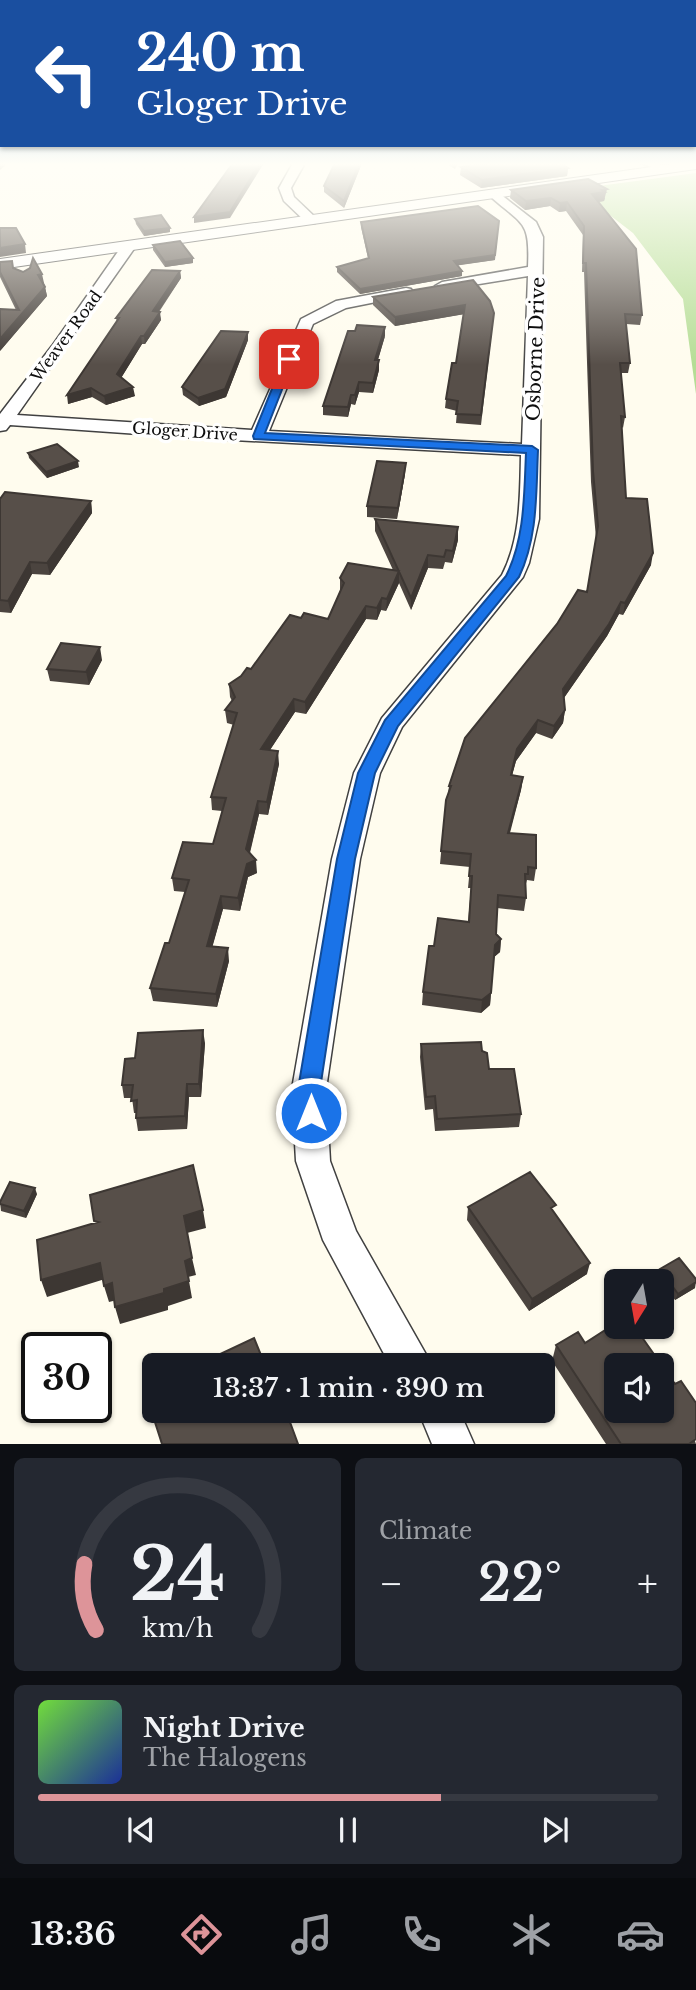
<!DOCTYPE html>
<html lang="en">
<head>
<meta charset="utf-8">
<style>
	:root { --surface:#171b24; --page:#242831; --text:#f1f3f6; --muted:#9ea1a6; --line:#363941; --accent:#dd9499 }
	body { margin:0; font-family:"Libre Baskerville",serif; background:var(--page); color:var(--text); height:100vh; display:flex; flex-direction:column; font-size:26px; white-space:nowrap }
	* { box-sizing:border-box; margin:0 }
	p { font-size:23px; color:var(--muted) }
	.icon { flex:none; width:38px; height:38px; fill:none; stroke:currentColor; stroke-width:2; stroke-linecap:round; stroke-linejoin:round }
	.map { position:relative; height:1444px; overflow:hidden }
	.panel { display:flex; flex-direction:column; gap:14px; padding:14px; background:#0d0f14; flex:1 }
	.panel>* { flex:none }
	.banner { position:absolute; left:0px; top:0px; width:696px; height:147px; box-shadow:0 2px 5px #0004; background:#1a4fa0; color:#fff; overflow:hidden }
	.needle { width:46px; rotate:191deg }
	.buttons { position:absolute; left:604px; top:1269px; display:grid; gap:14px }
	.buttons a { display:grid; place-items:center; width:70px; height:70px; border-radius:10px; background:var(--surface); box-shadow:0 2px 5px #0004; font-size:35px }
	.speed { position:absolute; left:21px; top:1332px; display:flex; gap:14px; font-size:35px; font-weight:700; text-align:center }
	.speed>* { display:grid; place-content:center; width:91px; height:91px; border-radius:50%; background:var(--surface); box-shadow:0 2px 5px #0004; line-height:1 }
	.speed .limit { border:4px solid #111; border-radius:10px; background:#fff; color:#111 }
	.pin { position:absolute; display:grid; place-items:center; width:60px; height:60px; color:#fff; margin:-30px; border-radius:14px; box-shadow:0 4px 10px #0006 }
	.me { position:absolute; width:77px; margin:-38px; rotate:0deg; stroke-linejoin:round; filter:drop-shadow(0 0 5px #0008) }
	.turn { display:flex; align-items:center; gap:24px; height:147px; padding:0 21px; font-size:32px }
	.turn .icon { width:91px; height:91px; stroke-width:2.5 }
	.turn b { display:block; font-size:49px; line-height:60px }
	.big { font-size:52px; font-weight:600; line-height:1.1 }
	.panel .card { flex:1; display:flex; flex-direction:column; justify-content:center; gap:10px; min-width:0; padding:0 24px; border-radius:10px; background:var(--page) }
	.panel .dial { align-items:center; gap:0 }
	.dial svg { height:182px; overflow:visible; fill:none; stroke:var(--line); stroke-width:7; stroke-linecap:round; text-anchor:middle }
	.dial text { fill:var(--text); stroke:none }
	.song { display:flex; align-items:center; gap:21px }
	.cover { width:84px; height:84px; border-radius:10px; background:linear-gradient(135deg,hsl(100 70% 55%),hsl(230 70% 35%)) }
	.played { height:7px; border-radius:4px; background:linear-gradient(90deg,var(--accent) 65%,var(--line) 65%) }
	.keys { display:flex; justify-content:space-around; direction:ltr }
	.heat { display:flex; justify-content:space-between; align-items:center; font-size:38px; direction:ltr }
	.panel .tiles { flex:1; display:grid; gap:14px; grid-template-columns:1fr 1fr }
	.card:last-child { grid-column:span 2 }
	.trip { position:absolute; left:142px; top:1353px; width:413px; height:70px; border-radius:10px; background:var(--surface); box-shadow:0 2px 5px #0004; font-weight:600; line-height:70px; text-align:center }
	.dock { display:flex; height:112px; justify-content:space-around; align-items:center; background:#090b0e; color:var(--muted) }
	.dock .icon { width:49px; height:49px }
	.dock .active { color:var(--accent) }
	.dock b { font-size:32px; color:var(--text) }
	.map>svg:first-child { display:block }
	.forest { fill:#b5dd95 }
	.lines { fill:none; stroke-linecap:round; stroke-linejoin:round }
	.minor-casing { stroke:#414141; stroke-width:3 }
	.tertiary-casing { stroke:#414141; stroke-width:2 }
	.minor { fill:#fff; fill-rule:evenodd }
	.tertiary { fill:#fff; fill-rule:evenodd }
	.wall { fill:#4b443f }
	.shaded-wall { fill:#3d3733 }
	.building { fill:#574f49; stroke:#3d3733; stroke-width:2; fill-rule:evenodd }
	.route { fill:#1a73e8; stroke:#114b97; stroke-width:2 }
	.labels { text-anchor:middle; stroke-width:7; stroke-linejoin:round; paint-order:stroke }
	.far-street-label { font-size:16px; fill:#0e0e0e; stroke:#fff }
	.street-label { font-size:19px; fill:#0e0e0e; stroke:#fff }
</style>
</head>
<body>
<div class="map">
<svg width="696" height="1444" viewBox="0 0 696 1444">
	<rect width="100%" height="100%" fill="#fffcee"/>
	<path class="forest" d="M696,173V394L683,299L633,233L576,189Z"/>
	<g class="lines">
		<defs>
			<path id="minor" d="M293,163H305L291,188L294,197L315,217V223H307L284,201L279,188Z
				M641,163H658L670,169L664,172Z
				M495,190L536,222L543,237L539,519L529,563L523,577L402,727L380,773L360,859L326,1089L330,1161L356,1231L432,1365H390L323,1240L296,1161L292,1089L332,859L354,773L382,718L502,575C521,538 520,495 521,455L196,438L10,425L6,430L0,431V414L52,346L124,243L129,242L136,246L17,415L252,430L301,319L336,301L406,288L411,289L413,292L411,295L346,308L313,324L269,431L522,444L528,276L442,290L435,286L442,282L528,267C530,221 524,226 491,197L489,194Z
				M418,1410H459L474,1444H432Z"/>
			<path id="tertiary" d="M680,163H696V169L0,269V259Z"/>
		</defs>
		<use href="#minor" class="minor-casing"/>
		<use href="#tertiary" class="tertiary-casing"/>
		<use href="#minor" class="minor"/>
		<use href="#tertiary" class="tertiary"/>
	</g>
	<path class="wall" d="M362,163L344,208L324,192V186Z
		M445,163H458L455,169Z
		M461,167L568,168L567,176L481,188L460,175Z
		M511,190L605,198L604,201L598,202L642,315L640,325L626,324L630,363L628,373H621L625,417L623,428L622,427L626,498L651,565L623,615L619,614L607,636L564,698L565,710L563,723L552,739L536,733L516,761L512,775L523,777L521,790L510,833L536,868L534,881L527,880L525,887L526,898L524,911L497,908L496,934L501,939L500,952L494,957L490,1005L481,1013L422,1005L423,992L434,946L468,922L471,888H468L470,867L440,864L446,800L448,794L449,786L587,592L596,538L591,482L584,272H582L583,235L566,211L559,212L550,206L525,210L510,198Z
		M135,219L170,228V232L144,236L136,224Z
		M361,222L495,260L458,265L462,276L360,294L337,272V267L368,258L361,227Z
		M153,245L193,263L165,267L153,250Z
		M0,262L44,283L47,296L0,351L16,310L0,277Z
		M180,271L181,278L159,312L161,320L145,344H142L121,378L135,396L106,405L92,397L68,404L117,322L116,318Z
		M373,297L494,313L481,425L456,423L457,411L445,408L446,399L456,363L464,314L395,326L373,305Z
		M248,332V340L226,397L199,406L183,395L182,387Z
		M385,336L378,360H379V370L373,393L359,392L355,405L351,404L348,417L323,415V406Z
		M28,453L79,467L47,478L29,458Z
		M405,474L397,519L367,517V506Z
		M0,499L91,501L92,513L50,575L32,574L11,613L0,612Z
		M375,519L458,527V540L452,563L445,562L443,569L428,568L411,610L399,583L386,611L381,610L377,620L366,619L306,714L295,712L270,750L279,764L268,815L259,814L250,853L257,873L248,877L240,911L223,909L212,947L229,961L217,1007L153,1001L150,988L169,943L185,892L174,891L172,878L213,844L222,811L212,810L211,797L234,725L227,723L225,710L232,701L230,697L229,684L251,669L301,618L328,619L340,591V578L393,570L375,531Z
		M102,660L89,685L50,681L47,669Z
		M205,1043L201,1097H189L187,1129L138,1131L136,1118V1113H134L132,1098H124L122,1085L135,1058Z
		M421,1044L482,1051L489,1069L521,1114L519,1127L435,1131L433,1109L425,1110L420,1057Z
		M37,1194L26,1218L1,1211L0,1202Z
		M468,1207L554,1212L587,1274L529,1311L467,1220Z
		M660,1269L695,1288L675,1300L657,1275Z
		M585,1343L675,1384L696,1444H606L552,1361L556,1345Z"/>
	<path class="shaded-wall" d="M1,163H8L0,170V164Z
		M260,163H264L230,218L194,223V217Z
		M359,163H362L344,208V201Z
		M568,168L567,176L481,188L482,180Z
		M607,189L604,201L591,203L592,194Z
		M551,198L550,206L525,210L526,201Z
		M567,202L566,211L559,212L560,203Z
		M499,221L495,260L454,266V261Z
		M170,228V232L144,236V231Z
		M25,244L26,253L0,257V248Z
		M193,258V263L165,267V262Z
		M180,271L181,278L153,319V311Z
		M462,271V276L360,294V289Z
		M42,274L44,283L40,284L38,275Z
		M45,287L47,296L0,351V339Z
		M465,305V314L395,326V317Z
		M160,312L161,320L145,344L144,336Z
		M385,327V336L375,369V360Z
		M248,332V340L226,397L199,406L198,398Z
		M141,336L142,344L118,383L117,374Z
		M379,360V370L373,393V383Z
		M359,382V392L355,405V395Z
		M133,387L135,396L106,405L104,396Z
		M91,388L92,397L68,404L67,395Z
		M351,395V404L348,417V407Z
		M78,461L79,467L47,478L46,472Z
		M406,463L405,474L397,519L398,508Z
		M91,501L92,513L50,575L47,563Z
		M458,527V540L452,563L453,551Z
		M653,553L651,565L623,615L625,603Z
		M428,555V568L411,610V598Z
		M30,562L32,574L11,613L8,601Z
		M399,571V583L386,611L387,599Z
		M382,598L381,610L377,620V608Z
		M621,602L619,614L607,636L561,702L563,689Z
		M366,606V619L306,714L305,702Z
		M100,647L102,660L89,685L86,672Z
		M294,699L295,712L262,762L261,749Z
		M565,710L563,723L552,739L554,726Z
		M538,720L536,733L516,761L509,787L511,775L517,749Z
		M278,751L279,764L268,815L267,802Z
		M523,777L521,790L506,845L508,833Z
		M258,801L259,814L247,863L246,849Z
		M256,860L257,873L248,877L240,911L238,898L247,864Z
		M221,896L223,909L209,959L207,946Z
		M501,939L500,952L493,958L495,945Z
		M228,948L229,961L217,1007L216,994Z
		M491,993L490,1005L481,1013L482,1000Z
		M203,1030L205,1043L201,1097L199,1084Z
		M187,1084L189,1097L187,1129L185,1116Z
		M35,1188L37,1194L26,1218L24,1211Z
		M203,1210L206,1228L187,1233L184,1216Z
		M192,1258L196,1275L188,1277L185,1261Z
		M100,1263L105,1279L47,1297L41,1280Z
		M590,1263L587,1274L529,1311L532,1299Z
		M189,1281L192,1298L168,1306V1310L120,1324L115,1307L164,1289Z
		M696,1282L695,1288L675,1300L678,1294Z
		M112,1283L117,1300L109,1302L104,1286Z"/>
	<path class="building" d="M233,163H260L230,212L194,217Z
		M335,163H359L344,201L324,186Z
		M489,163H560L568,168L482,180L461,167Z
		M588,179L607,189L602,190L605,192L592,194L636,249L642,315L625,314L630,363H620L625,417L621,416L626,498L647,499L653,553L625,603L621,602L609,624L563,689L565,710L554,726L538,720L517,749L511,775L523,777L508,833L536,835V868L528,867V874H525L526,898L498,895L496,934L501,939L495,945L491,993L482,1000L423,992L429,946H434L438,918L469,922L472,876H469L471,854L441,851L446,800L451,786H449L465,738L557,624L578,590L587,592L598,526L593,471L586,263H583L584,226L567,202L560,203L551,198L526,201L511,190Z
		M478,206L499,221L495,255L454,261L462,271L360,289L337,267L369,258L361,222Z
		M161,215L170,228L144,231L135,219Z
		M0,228H16L25,244L0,248Z
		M180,241L193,258L165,262L153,245Z
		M33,258L42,274L38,275L45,287L0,339V309L19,310L0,272V262L12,261L13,268L23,272L30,268Z
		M152,270L180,271L153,311L160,312L144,336H141L117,374L133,387L104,396L91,388L67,395L119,318H116Z
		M473,280L490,301L494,313L481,415L456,414L458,401L446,399L452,363H456L465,305L395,317L373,297Z
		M357,325L385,327L375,360H379L373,383L359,382L355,395H351L348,407L323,406L348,331H355Z
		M221,331L248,332L225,389L198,398L182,387Z
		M57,444L78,461L46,472L28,453Z
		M377,461L406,463L398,508L367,506Z
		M5,492L91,501L47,563L30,562L8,601L0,600V499Z
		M375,519L458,527L453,551L446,550L444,557L428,555L411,598Z
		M348,563L399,571L387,599L382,598L377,608L366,606L305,702L294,699L261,749L278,751L267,802L258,801L246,849L256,860L247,864L238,898L221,896L207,946L228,948L216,994L150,988L165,943H169L189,880L172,878L183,842L213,844L226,798L211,797L237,713L225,710L235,697L229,684L241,676L247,668L251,669L290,615L301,618L304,613L328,619L344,583L340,578Z
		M61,643L100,647L86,672L47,669Z
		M203,1030L199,1084H187L185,1116L136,1118L137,1100L131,1101L133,1085H122L125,1059L135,1058L138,1033Z
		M481,1042L482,1051L487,1053L489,1069H514L521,1114L437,1119L435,1096L426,1097L421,1044Z
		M193,1165L203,1210L184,1216L192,1258L185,1261L189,1281L164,1289V1293L115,1307L112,1283L104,1286L100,1263L41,1280L37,1240L98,1222L94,1221L90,1195Z
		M530,1172L556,1205L551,1208L590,1263L532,1299L468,1207Z
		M10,1182L35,1188L24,1211L0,1204V1202Z
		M679,1258L696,1279V1282L678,1294L660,1269Z
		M616,1323V1326H634L675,1384L681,1381L696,1403V1439L689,1444H621L556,1345L578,1332L585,1343ZM616,1365H662V1410H616Z
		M254,1338L265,1365H197Z
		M164,1410H282L284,1416L287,1414L298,1444H162L153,1416Z"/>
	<linearGradient id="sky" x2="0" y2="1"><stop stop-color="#91c5ef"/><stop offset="0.45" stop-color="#fffef7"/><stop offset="1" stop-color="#fffef7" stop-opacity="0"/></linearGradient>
	<rect width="696" height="365" fill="url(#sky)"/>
	<path class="route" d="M289,356L294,359L265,433L532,446L538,450C536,493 538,537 519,577L398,726L375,773L355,859L320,1089L322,1113L318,1120L311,1123L303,1120L300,1113L298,1089L337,859L358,773L385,720L506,576C525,538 524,495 526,453L254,439L253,436L284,359Z"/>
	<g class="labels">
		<g class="far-street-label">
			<text transform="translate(66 336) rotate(-54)" y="6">Weaver Road</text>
			<text transform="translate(185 431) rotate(4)" y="6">Gloger Drive</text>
		</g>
		<g class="street-label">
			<text transform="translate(535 349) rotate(-88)" y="7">Osborne Drive</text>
		</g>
	</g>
</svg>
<div class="buttons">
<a><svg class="needle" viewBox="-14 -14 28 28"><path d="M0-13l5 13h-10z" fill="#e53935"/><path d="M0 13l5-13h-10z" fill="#9ea1a6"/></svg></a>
<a><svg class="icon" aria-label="sound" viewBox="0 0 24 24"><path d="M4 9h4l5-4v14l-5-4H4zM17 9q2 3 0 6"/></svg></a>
</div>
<div class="speed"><div class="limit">30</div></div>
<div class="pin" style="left:289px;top:359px;background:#d93025"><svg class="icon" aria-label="arrive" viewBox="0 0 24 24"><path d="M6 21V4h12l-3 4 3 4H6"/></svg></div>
<svg class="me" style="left:311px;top:1113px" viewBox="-20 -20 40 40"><circle r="17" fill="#1a73e8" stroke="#fff" stroke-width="3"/><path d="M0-11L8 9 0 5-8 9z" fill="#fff"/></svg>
<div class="trip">13:37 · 1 min · 390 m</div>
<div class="banner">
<div class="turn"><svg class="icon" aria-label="left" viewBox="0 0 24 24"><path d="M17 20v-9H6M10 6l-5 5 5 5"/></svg><div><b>240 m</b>Gloger Drive</div></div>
</div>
</div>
<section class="panel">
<div class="tiles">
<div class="card dial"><svg viewBox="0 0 100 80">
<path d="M14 69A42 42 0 1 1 86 69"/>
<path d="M14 69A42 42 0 0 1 9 40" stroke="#dd9499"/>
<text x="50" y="56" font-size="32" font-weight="700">24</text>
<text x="50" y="72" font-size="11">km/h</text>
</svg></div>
<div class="card"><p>Climate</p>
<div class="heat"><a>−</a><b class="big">22°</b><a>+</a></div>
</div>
<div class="card">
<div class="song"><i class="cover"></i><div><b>Night Drive</b><p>The Halogens</p></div></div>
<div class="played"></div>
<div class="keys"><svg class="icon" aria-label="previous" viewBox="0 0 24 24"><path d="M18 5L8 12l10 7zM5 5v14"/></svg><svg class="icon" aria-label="pause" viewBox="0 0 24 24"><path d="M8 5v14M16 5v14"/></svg><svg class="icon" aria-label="next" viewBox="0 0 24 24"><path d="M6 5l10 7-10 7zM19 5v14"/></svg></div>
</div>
</div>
</section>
<nav class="dock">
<b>13:36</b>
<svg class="icon active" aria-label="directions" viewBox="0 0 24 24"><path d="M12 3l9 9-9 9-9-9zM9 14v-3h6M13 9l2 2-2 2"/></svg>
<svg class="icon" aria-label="music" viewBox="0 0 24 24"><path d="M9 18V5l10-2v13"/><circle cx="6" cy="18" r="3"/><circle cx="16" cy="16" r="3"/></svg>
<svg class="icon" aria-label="phone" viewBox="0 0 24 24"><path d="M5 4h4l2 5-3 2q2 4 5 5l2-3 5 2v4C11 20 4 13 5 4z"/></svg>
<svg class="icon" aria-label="climate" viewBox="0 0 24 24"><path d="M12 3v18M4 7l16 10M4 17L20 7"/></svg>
<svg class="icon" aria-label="car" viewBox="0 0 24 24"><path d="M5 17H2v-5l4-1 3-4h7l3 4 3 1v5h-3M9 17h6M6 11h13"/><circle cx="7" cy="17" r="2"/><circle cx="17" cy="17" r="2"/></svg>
</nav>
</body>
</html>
